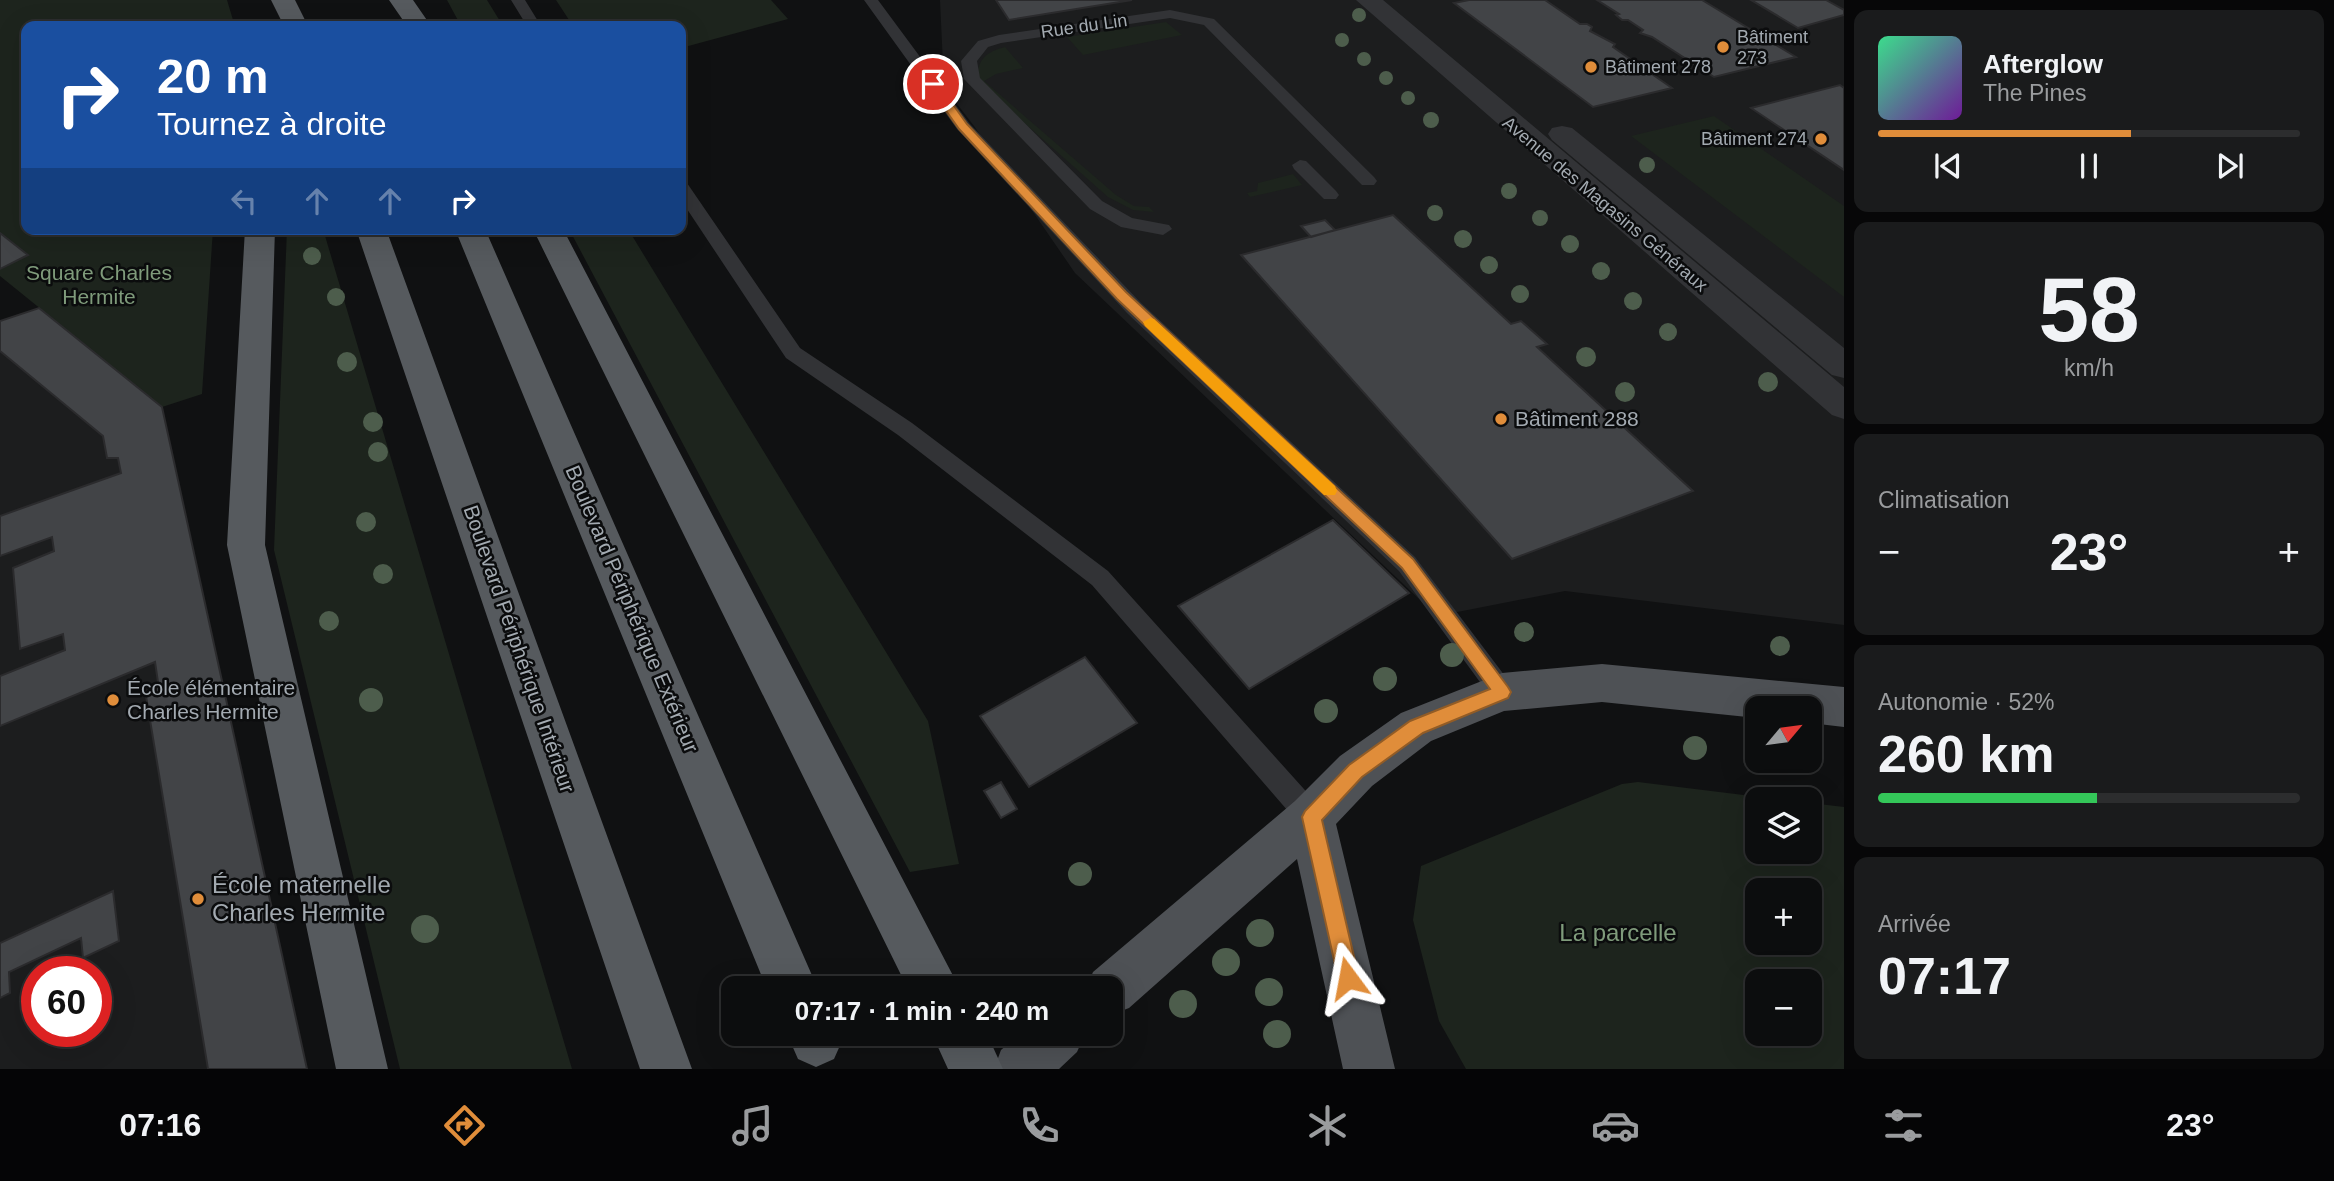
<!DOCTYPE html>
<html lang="fr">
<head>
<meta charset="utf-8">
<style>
	:root { --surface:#0c0d0e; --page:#1a1b1c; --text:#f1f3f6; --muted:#9a9c9e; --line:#2c2d2e; --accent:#e08d3a }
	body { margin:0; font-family:Helvetica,sans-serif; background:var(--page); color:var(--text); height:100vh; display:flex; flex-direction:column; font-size:26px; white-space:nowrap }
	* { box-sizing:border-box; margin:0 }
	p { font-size:23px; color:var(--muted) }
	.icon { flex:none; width:38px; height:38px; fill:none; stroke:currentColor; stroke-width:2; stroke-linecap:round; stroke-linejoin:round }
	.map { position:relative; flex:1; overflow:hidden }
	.sheet { display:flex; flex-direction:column; gap:10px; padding:10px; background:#070708; width:490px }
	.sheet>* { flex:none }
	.banner { position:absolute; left:21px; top:21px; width:665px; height:214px; border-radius:14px; box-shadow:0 7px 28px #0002,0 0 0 2px var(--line); background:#1a4fa0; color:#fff; overflow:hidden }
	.needle { width:46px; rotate:61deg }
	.buttons { position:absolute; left:1745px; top:696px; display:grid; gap:14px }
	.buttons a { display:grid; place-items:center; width:77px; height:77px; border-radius:14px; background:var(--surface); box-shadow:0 7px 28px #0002,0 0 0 2px var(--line); font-size:35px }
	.speed { position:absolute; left:21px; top:956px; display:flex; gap:14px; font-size:35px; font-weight:700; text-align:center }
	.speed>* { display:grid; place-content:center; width:91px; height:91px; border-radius:50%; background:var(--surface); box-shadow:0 7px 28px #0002,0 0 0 2px var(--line); line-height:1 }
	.speed .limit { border:10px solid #d22; background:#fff; color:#111 }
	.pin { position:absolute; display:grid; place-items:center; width:60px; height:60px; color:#fff; margin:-30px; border:4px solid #fff; border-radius:50%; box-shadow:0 2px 7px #0007 }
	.me { position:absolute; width:77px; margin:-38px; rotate:347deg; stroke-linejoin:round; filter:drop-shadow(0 0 5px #0008) }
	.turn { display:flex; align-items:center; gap:24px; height:147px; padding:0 21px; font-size:32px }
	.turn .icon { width:91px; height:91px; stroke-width:2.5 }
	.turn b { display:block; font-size:49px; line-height:60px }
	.lanes { display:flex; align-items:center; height:66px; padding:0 21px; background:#0003; justify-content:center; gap:35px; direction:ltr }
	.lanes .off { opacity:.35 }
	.big { font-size:52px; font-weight:700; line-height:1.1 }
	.sheet .card { flex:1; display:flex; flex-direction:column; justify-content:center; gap:10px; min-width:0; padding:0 24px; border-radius:14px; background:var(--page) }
	.sheet .dial { align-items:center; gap:0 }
	.dial b { font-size:91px; line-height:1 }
	.song { display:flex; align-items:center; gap:21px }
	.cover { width:84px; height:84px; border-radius:10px; background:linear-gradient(135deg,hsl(150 70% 55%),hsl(280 70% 35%)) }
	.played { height:7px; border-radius:4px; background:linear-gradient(90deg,var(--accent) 60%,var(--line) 60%) }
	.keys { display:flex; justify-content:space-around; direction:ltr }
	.heat { display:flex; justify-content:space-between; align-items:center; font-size:38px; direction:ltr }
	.charge { height:10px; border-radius:5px; background:linear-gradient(90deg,#34c759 52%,var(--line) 0) }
	.trip { position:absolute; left:721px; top:976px; width:402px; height:70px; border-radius:14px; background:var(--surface); box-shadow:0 7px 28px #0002,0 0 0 2px var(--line); font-weight:700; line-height:70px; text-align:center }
	.menu { display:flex; height:112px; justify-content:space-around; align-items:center; background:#050506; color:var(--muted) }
	.menu .icon { width:49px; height:49px }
	.menu .current { color:var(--accent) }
	.menu b { font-size:32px; color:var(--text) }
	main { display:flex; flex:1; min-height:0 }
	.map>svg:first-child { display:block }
	.built { fill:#1c1d1e; fill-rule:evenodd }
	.green { fill:#1d241d; fill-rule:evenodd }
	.building { fill:#424447; stroke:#2b2b2d; stroke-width:2 }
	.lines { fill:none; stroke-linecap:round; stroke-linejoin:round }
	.service { fill:#323336; fill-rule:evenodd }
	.minor { fill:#323336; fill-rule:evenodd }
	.primary { fill:#4e5155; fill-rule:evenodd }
	.trunk { fill:#565a5e; fill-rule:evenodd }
	.tree { fill:#4d5d4c }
	.route { fill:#e08d3a; stroke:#925c26; stroke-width:2 }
	.slow { fill:#f59e0b }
	.poi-dot { fill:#e08d3a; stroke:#0b0c0d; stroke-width:2.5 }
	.labels { text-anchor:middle; stroke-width:5; stroke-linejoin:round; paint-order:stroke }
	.far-street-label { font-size:18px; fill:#a3aab1; stroke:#0b0c0d }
	.far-poi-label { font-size:18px; fill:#a3aab1; stroke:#0b0c0d; text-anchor:start }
	.park-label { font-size:21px; fill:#7f9b7b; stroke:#0b0c0d }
	.poi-label { font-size:21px; fill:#a3aab1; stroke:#0b0c0d; text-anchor:start }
	.street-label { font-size:21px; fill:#a3aab1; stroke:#0b0c0d }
	.near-poi-label { font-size:24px; fill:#a3aab1; stroke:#0b0c0d; text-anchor:start }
	.near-park-label { font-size:24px; fill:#7f9b7b; stroke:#0b0c0d }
</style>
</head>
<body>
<main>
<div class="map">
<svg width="1844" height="1069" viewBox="0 0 1844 1069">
	<rect width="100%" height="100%" fill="#101112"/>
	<path class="built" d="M940,0H1844V625L1565,591L1437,616L1075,273L974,126L944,87Z
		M39,308L162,407L306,1069H0V321ZM37,971H96V1031H37Z"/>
	<path class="green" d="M0,0H227L233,20L232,26H26V229H213L202,394L162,407L0,276Z
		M447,0H487L503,26H461Z
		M556,0H771L788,19L681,48V26H573Z
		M1166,22L1182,35L1083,55L1067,37Z
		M1005,47L1023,68L996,74L984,81L1116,195L1134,206L1149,207L1154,212L1133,210L1108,197L978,82C976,61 985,52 1005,47Z
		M1714,116L1844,206V297L1631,136Z
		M1293,174L1302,185L1250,197L1247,193L1257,191L1258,183Z
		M287,229H323L572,1069H400L274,550Z
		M569,229H628L928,721L959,864L910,872Z
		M1638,782L1785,800H1757V852H1810V803L1844,807V1069H1466L1439,1021L1413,920L1421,866L1622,784ZM1757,891H1810V943H1757ZM1757,982H1810V1034H1757Z"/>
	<path class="building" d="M996,0H1132L1009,20Z
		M1469,0H1545L1580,24H1587L1592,27L1590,31L1615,44L1613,47L1672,88L1593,107L1454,3Z
		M1597,0H1702L1796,57L1714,77L1652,37L1640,33L1643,30L1628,20H1622L1616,15L1619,14Z
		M1751,0H1826L1844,10V15L1798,28Z
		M1840,85L1844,88V170L1751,108Z
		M1393,215L1511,324L1521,321L1547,344L1537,347L1693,491L1512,559L1241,255Z
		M1325,220L1335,230L1311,237L1301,226Z
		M0,233L28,255L0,269Z
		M39,308L162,407L307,1069H208L146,696L148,688L158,682L155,662L0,726V676L65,650L63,634L20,649L13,568L54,551L52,537L0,556V516L121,473L118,458H107L103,436L0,351V321Z
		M1333,520L1409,593L1249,689L1178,606Z
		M1085,657L1137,723L1029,787L980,716Z
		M1001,782L1017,809L1001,818L984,791Z
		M113,891L119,941L83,958L81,938L9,972L10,993L0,998V943Z"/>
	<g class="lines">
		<path class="service" d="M511,0H525L541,26H527Z
			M864,0H878L969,123L1141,303L1415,557L1511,684L1515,692L1511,700L1502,703L1493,700L1399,571L1127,313L957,129Z
			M1170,10L1214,19L1374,177L1377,181L1374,185H1362L1204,25L1170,18L1001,43L988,47L977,61L980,78L1102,201L1132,218L1169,225L1172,229L1163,235L1121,227L1090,209L964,79L961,61L978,41L999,35Z
			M1300,160L1306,161L1336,191L1339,195L1336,199H1324L1294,169L1292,165Z
			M681,182L687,183L800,348L912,423L1108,571L1321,808L1325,817L1321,826L1311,830L1301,826L1092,585L898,435L786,358L681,200Z"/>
		<path class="minor" d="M1356,0H1383L1844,387V419L1832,415Z
			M1562,126L1572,128L1844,348V378L1832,375L1552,140L1548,134L1552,128Z"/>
		<path class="primary" d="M1602,664L1844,687V727L1810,723V709H1757V718L1602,702L1504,711L1431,741L1372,786L1336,824L1395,1069H1343L1297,859L1129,1008L1111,1015V989H1086L1093,972L1295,801L1340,756L1401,713L1502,673Z
			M1019,1034H1085L1077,1052L1059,1069H994L1001,1050Z"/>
		<path class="trunk" d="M271,0H295L308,26H284Z
			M389,0H413L431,26H407Z
			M245,229H275L265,545L388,1069H336L227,545Z
			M356,229H386L692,1069H640Z
			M455,229H485L818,989H767Z
			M533,229H563L960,989H908Z
			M787,1034H839L842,1041L834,1059L816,1067L798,1059Z
			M932,1034H987L1003,1069H948Z"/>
	</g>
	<g class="tree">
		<circle cx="1359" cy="15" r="7"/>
		<circle cx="1342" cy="40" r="7"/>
		<circle cx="1364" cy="59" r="7"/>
		<circle cx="1386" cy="78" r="7"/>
		<circle cx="1408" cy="98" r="7"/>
		<circle cx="1431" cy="120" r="8"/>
		<circle cx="1647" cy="165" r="8"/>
		<circle cx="1509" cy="191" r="8"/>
		<circle cx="1435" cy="213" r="8"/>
		<circle cx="1540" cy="218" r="8"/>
		<circle cx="1463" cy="239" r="9"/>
		<circle cx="1570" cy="244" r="9"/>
		<circle cx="312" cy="256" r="9"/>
		<circle cx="1489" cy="265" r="9"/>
		<circle cx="1601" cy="271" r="9"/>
		<circle cx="1520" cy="294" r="9"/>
		<circle cx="336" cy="297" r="9"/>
		<circle cx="1633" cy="301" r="9"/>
		<circle cx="1668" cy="332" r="9"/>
		<circle cx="1586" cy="357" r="10"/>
		<circle cx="347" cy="362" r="10"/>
		<circle cx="1768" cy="382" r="10"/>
		<circle cx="1625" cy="392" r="10"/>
		<circle cx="373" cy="422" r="10"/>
		<circle cx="378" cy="452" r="10"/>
		<circle cx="366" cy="522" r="10"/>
		<circle cx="383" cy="574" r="10"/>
		<circle cx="329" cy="621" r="10"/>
		<circle cx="1524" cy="632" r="10"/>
		<circle cx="1780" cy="646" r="10"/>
		<circle cx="1452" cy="655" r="12"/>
		<circle cx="1385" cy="679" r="12"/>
		<circle cx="371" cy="700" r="12"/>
		<circle cx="1326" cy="711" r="12"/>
		<circle cx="1695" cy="748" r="12"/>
		<circle cx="1080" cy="874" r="12"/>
		<circle cx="425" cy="929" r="14"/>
		<circle cx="1260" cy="933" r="14"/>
		<circle cx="1226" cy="962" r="14"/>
		<circle cx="1269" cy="992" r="14"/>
		<circle cx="1183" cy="1004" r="14"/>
		<circle cx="1277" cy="1034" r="14"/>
	</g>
	<path class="route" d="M929,82H937L967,124L1126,292L1413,559L1508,687L1511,692L1508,698L1423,733L1362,777L1322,820L1359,978L1356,985L1348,988L1341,985L1338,978L1302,817L1305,811L1349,765L1410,721L1490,689L1402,568L1117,299L959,129L927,84Z"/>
	<path class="slow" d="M1150,318L1154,319L1335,486L1337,491L1335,495H1324L1145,326L1143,322Z"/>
	<g class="poi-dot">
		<circle cx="1723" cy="47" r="7"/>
		<circle cx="1591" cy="67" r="7"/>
		<circle cx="1821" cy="139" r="7"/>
		<circle cx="1501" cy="419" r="7"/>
		<circle cx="113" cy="700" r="7"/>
		<circle cx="198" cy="899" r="7"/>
	</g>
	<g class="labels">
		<g class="far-street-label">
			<text transform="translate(1084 26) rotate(-8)" y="6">Rue du Lin</text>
			<text transform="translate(1605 204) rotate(40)" y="6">Avenue des Magasins Généraux</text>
		</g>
		<g class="far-poi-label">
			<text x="1737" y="43">Bâtiment<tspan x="1737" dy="21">273</tspan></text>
			<text x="1605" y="73">Bâtiment 278</text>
			<text x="1807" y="145" text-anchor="end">Bâtiment 274</text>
		</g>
		<g class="park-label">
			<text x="99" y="280">Square Charles<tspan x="99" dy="24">Hermite</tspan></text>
		</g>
		<g class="poi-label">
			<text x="1515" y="426">Bâtiment 288</text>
			<text x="127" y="695">École élémentaire<tspan x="127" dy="24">Charles Hermite</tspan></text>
		</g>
		<g class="street-label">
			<text transform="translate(632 609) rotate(67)" y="7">Boulevard Périphérique Extérieur</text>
			<text transform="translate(519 649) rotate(71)" y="7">Boulevard Périphérique Intérieur</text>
		</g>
		<g class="near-poi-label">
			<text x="212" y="893">École maternelle<tspan x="212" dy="28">Charles Hermite</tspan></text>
		</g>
		<g class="near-park-label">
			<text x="1618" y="941">La parcelle</text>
		</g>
	</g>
</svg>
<div class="buttons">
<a><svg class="needle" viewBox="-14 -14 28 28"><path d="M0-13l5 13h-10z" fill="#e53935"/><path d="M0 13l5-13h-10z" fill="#9a9c9e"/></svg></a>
<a><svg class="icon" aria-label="layers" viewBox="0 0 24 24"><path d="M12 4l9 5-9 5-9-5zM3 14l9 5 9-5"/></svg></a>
<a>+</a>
<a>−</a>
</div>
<div class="speed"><div class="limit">60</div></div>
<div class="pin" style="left:933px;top:84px;background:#d93025"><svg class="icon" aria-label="arrive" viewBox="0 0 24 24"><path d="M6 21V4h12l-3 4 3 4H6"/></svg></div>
<svg class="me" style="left:1348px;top:978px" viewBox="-20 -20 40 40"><path d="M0-17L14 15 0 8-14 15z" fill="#e08d3a" stroke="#fff" stroke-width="4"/></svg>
<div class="trip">07:17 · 1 min · 240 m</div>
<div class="banner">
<div class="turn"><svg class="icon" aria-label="right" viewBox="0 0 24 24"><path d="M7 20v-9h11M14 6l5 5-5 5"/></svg><div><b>20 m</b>Tournez à droite</div></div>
<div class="lanes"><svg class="icon off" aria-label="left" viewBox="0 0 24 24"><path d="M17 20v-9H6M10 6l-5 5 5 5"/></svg><svg class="icon off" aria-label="ahead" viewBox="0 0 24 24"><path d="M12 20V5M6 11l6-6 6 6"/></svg><svg class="icon off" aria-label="ahead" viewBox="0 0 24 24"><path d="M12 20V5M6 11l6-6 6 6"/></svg><svg class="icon" aria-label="right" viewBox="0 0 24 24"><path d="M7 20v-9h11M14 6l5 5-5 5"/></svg></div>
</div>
</div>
<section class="sheet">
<div class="card">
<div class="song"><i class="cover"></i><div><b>Afterglow</b><p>The Pines</p></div></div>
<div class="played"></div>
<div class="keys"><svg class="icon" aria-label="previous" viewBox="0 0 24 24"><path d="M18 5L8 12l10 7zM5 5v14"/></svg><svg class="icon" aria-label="pause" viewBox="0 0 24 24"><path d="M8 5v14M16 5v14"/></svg><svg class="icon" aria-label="next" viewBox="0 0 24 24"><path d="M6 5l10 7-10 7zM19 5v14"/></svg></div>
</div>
<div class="card dial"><b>58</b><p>km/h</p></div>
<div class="card"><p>Climatisation</p>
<div class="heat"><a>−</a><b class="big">23°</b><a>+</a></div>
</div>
<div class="card"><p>Autonomie · 52%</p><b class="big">260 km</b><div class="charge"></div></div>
<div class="card"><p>Arrivée</p><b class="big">07:17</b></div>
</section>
</main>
<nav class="menu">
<b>07:16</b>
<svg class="icon current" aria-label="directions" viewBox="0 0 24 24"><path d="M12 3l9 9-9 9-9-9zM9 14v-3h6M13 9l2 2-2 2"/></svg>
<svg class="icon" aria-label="music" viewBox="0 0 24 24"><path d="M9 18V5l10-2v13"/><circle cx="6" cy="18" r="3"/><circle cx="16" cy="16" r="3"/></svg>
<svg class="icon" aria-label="phone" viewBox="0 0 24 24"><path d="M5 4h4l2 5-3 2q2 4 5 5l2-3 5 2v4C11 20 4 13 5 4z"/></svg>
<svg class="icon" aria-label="climate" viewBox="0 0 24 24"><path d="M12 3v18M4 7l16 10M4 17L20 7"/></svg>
<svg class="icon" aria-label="car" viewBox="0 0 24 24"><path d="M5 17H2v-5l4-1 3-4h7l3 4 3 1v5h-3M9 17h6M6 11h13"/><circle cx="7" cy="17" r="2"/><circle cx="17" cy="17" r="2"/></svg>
<svg class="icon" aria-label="filters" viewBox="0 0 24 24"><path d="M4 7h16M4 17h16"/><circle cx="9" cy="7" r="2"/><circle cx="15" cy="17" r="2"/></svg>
<b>23°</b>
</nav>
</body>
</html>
